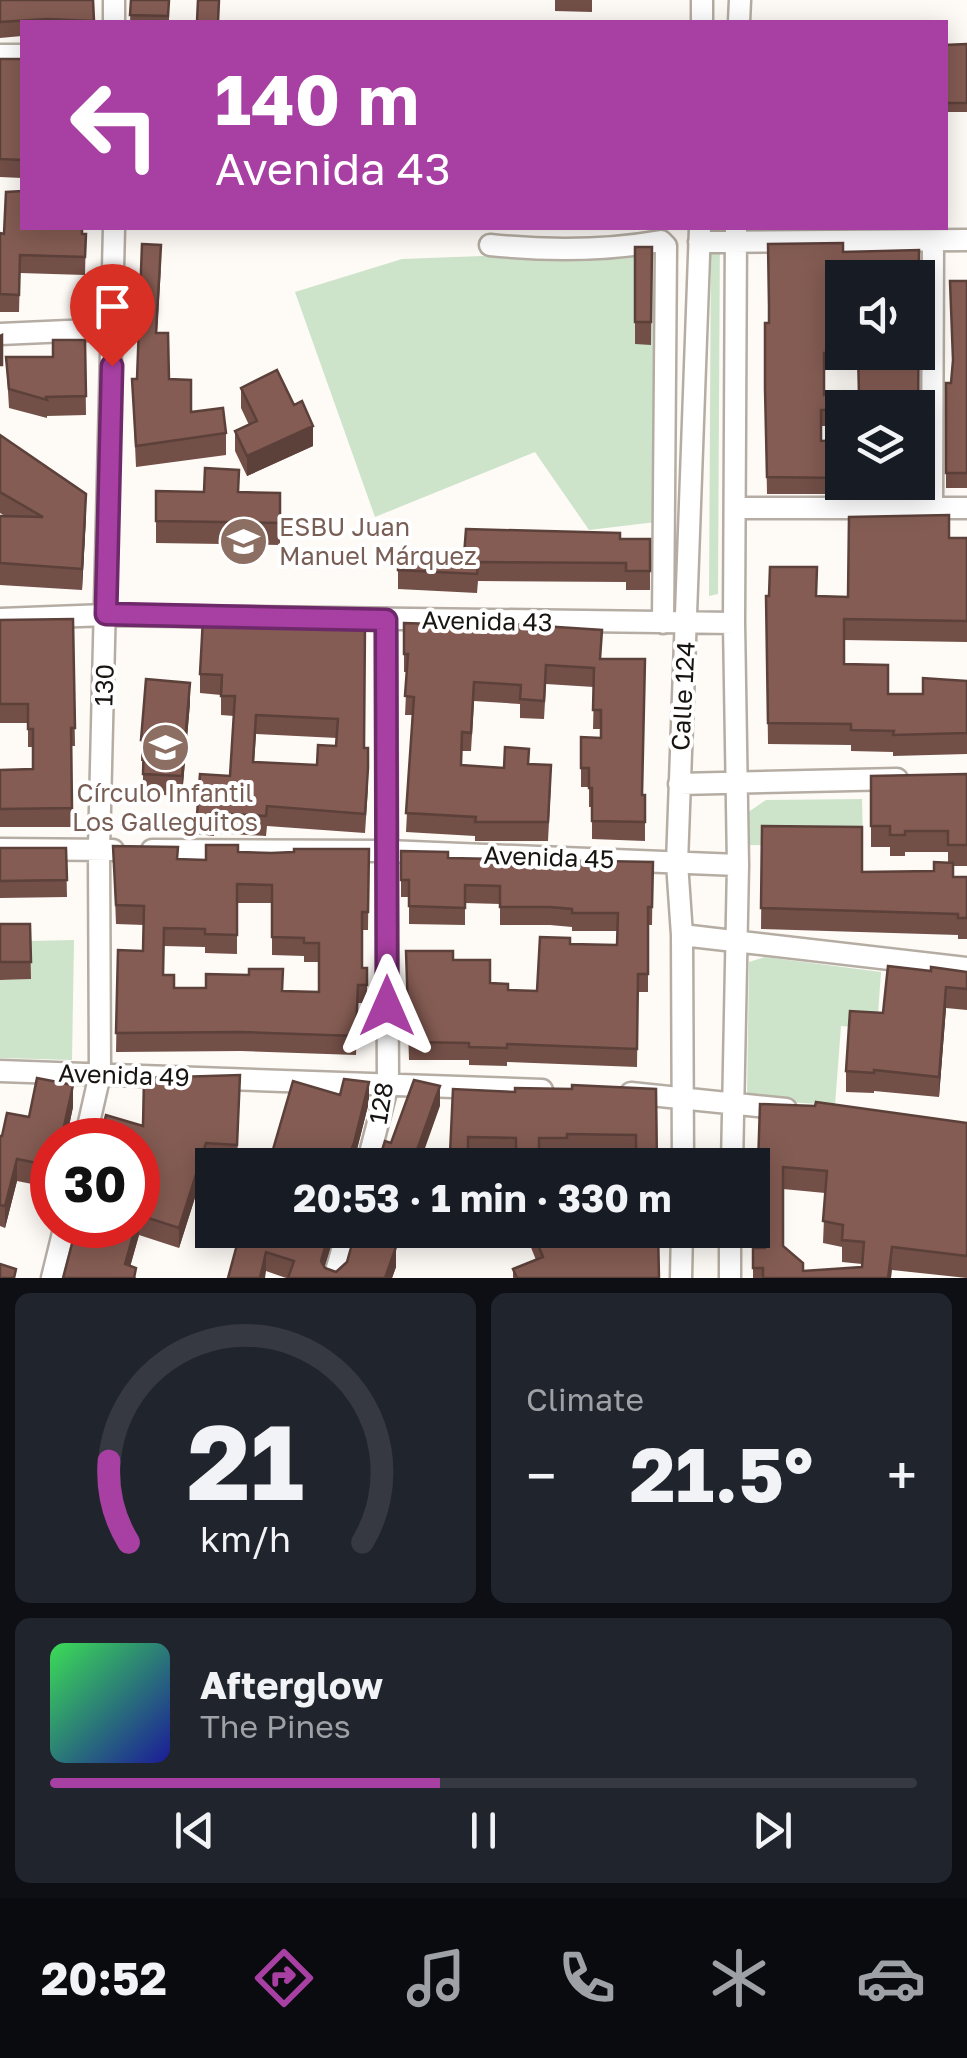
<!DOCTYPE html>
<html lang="en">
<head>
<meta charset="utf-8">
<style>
	:root { --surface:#171b24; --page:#20242c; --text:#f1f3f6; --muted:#9ea1a6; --line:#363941; --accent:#a83fa2 }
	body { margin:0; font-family:"Golos Text",sans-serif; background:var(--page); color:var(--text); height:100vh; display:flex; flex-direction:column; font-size:38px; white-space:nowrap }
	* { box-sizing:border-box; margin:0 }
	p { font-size:32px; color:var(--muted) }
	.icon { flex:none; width:55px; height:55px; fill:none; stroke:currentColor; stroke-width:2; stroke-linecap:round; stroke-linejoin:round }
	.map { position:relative; height:1278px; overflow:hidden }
	.panel { display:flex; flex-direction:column; gap:15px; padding:15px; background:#0d0f14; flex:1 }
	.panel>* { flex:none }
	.top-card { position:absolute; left:20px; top:20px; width:928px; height:210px; border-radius:0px; box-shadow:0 5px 25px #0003; background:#a83fa2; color:#fff; overflow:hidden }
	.fabs { position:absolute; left:825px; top:260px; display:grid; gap:20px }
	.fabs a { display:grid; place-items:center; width:110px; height:110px; border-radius:0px; background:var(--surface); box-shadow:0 5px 25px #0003; font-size:50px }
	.speed { position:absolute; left:30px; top:1118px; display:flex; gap:20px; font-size:50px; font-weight:700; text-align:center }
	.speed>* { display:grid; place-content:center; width:130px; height:130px; border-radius:50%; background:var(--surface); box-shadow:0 5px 25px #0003; line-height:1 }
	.speed .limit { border:15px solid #d22; background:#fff; color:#111 }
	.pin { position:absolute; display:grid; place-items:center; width:85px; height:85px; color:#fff; margin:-102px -42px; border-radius:50% 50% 50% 0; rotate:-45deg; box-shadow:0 0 10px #0007 }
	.pin .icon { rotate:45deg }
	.me { position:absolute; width:110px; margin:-55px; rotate:0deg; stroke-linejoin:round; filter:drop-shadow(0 0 8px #0008) }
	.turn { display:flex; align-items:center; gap:35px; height:210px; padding:0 30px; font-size:45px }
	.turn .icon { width:130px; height:130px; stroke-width:2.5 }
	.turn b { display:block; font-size:70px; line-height:85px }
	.big { font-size:75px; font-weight:700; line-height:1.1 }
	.panel .widget { flex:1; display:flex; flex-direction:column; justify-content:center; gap:15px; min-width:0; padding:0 35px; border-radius:15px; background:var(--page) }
	.panel .dial { align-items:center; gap:0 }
	.dial svg { height:260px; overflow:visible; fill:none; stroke:var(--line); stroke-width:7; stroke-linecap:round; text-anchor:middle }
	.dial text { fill:var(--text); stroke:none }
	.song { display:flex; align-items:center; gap:30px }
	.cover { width:120px; height:120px; border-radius:15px; background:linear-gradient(135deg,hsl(130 70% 55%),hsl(240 70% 35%)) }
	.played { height:10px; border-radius:5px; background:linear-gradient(90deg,var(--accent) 45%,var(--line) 45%) }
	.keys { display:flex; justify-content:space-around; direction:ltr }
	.heat { display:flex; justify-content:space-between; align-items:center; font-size:55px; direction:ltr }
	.panel .tiles { flex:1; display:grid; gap:15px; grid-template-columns:1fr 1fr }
	.widget:last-child { grid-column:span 2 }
	.trip { position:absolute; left:195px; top:1148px; width:575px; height:100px; border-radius:0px; background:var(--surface); box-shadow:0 5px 25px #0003; font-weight:700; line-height:100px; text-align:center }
	.tab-bar { display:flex; height:160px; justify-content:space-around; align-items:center; background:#090b0e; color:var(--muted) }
	.tab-bar .icon { width:70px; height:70px }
	.tab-bar .on { color:var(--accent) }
	.tab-bar b { font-size:45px; color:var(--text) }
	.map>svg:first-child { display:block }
	.green { fill:#cde4cb }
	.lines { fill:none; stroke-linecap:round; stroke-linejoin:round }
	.minor-casing { stroke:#b5ada3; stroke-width:25 }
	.minor { stroke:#fff; stroke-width:20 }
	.wall { fill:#724f47; fill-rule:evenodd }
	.shaded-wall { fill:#5c403a }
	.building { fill:#845c53; stroke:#5c403a; stroke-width:2.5; fill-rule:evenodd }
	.route-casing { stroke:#6d2969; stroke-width:25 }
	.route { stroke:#a83fa2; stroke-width:18 }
	.labels { text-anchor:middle; stroke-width:8; stroke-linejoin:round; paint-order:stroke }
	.education-label { font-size:25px; fill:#785e54; stroke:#fff; text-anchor:start }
	.street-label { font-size:25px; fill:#171411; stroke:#fff }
</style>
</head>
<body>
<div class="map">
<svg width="967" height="1278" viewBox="0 0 967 1278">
	<rect width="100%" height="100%" fill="#fefaf6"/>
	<path class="green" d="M711,228H720L718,594L709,596Z
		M670,249L673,520L589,530L535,452L375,517L295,292L402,259Z
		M862,799L863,846L746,845L747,813L766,800Z
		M74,940L72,1060L0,1058V980L31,979L30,941Z
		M765,957L881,972L877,1029L841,1026L835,1105L755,1100L747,1092L749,962Z"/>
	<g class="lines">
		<defs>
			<path id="minor" d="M114,0V22
				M702,22V0
				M739,22L740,0
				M0,55H22
				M699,242L967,240
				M490,245C548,251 604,251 661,241L666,246L663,623
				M0,334L113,329
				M932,507L933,241
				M735,508H967
				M0,619L106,615L734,623
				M679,784L897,779
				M0,849L113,850
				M152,850L387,851L738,865
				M682,935L967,968
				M0,1071L542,1090
				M631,1093L786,1109
				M85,1140L100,1074L99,850L114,228
				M367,1165L388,1084L386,619
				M683,1165L682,935L677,863L700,228
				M732,1165L738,865L734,623L736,228
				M52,1278L65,1225
				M334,1278L348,1230
				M681,1278L682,1230
				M730,1278V1230"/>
		</defs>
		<use href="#minor" class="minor-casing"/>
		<use href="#minor" class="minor"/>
	</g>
	<path class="wall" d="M0,0H93L94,22H22V36L0,38Z
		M131,0H169V22H130Z
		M555,0H592V12L555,11Z
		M967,44V112H945V45Z
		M0,59H22V178L0,177Z
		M0,233L86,234L85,275L20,273L19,312H0Z
		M635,247H652L651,345L635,344Z
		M919,250L918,489H915V494H767L765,389L769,323L843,252ZM824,369H858L859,395H824ZM842,408H918V482H842V440L821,441V426H842Z
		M161,267L157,333L169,379L191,412L226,433V455L136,467L132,379H137Z
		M967,281V488H946V383H951L953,365Z
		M85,340L86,415L47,416V418L9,408L6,357H53Z
		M241,388L313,446L247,476L235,451V431L249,425L241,408Z
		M0,435L86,515L82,590L0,585V516H5L0,513Z
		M156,491L280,493V545L156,543Z
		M949,538H967V642L844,640V664L888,694H923L967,681V754L893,756V752L851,751V745L768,744L766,596L848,597Z
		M620,539H650V590H626V582L478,581L477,593L398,589V570L464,556Z
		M73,619L75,746H71L72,827H0V770L33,769V747H28V723H0V620Z
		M246,620L364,748L368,788L365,833L267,826L266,836L214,833V836L197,834V815L230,776L234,716L221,715V695L200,693V674ZM256,734L337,738L336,746L317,765L254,762Z
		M404,623L601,659L642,795H645V841L592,839V807H589V787H581V737L601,738V729H593L594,687L546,684L544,719L520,718V704L474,701L471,751H462V765L504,768L529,764L551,783L548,841H475V836L406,832L412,715H405L407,672H404Z
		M190,703L182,796L143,794V761H141V740Z
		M967,774V866H953V877H967V939H958V935L761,929L762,826L862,872L934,871L948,863V852H905V856H890V847H871V776Z
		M113,846L177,859L206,860L238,852L271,853L369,849L368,930H362V968H367V1003H358L356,1055L241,1051L116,1052L118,950L143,951L144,925L116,924ZM237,903H272V955L304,956V962H319V992L174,988L163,975L164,946L205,947V953L237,954Z
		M0,848H66L67,897L0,898Z
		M401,851L448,858L653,862L652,925H648V992H638L637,1067L507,1062V1066L469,1065V1060H409L406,969L453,960L490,983L508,990L537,991L570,944L617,945L618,931H572V927L550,925H500V904L465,903V925L409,924V897H401Z
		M0,924H30L31,979L0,980Z
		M931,971L967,972V1010L946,1008L939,1097L874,1091V1093L846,1092V1071L883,1013Z
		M240,1075L237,1165L206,1163L179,1248L139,1235L130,1266L136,1278H63L143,1126Z
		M453,1089L515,1092L572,1089H656L636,1164V1155L567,1154V1158L468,1156V1165H450Z
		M340,1095L369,1102L353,1165H272V1153Z
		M760,1104L967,1123V1278L892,1270L891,1278H753V1248H765L766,1189L758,1188ZM783,1189L825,1193L823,1243L842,1247V1262L862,1264V1267L803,1271L783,1246Z
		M73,1107L66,1140H52V1188L17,1181L5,1228L0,1226V1136H2L29,1117Z
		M241,1230H336L324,1268L336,1272L347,1262L356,1230H418L415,1241L396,1234L392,1245L396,1267L392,1278H286L266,1271Z
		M524,1230H658L659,1278H513V1269L536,1260Z"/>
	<path class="shaded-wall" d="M313,426V446L247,476V456Z
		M86,494V515L82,590V569Z
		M190,683V703L182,796V776Z
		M946,987V1008L939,1097V1077Z
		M369,1082V1102L353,1165H345Z
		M73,1085V1107L66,1140H61Z
		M440,1086V1106L419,1165L413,1161Z
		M206,1143V1163L179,1248V1228Z
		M17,1159V1181L5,1228V1206Z
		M139,1215V1235L127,1278L125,1264Z
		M330,1230H336L321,1278V1261Z
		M391,1230H396V1234L386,1263V1243Z
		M396,1247V1267L392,1278H385Z
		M892,1247L891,1278H888Z
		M266,1252V1271L265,1278H260Z"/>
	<path class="building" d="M0,0H93L94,21L47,19L0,22Z
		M131,0H169L168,16L130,15Z
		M198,0H219L218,22H197Z
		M967,44V103H945V45Z
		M0,59H22V160L0,159Z
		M22,191V228H82V234H86L85,257L20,255L19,295L0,294V233L4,234L6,192Z
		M843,243V252L919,250L918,472V408H842V410H821V441L842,440V478L767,477L765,389V323H769V305L768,244ZM842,278H918V352H858L859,395H824V353L842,352Z
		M142,244L161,245L156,333H168L169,379L191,380V412L223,408L226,433L136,446L132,379H137Z
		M635,247H652L651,322H635Z
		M950,281H967V473H946V383H951L953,360Z
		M2,335V365H0V336Z
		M53,340H85L86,396L46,397L47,400L9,389L6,357H53Z
		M277,370L294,405L302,401L313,426L247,456L235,431L257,421L241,388Z
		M0,435L86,494L82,569L0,563V516L43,517L0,492Z
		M205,468L239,470L238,492L280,493V523L156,521V491L204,492Z
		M949,515V538H967V621L844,619V664L888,665V694H923V678L967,681V733L893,735L894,731L851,730V724L768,723L766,596H769L770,567H817L816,596L848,597L849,517Z
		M466,529L620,533V539H650V571H626V563L478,562L477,574L398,570L399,552L464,556Z
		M247,613L365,624L364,748H368V768L365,814L267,806L266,816L214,813V816L197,815L200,774L230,776L235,696H221L222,675L200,674L203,618L246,620ZM256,715L338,719L336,746L318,745L317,765L253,762Z
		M73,619L75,728H71L72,808L0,809V770L33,769V729H28V704H0V620Z
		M404,623L495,626V623L602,630L600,659H645L642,795H645V822L592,821V788H589V768H581V737L601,738V710H593L594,668L546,665L544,701L520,699L521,685L474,682L471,733L462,732L461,765L504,768L505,747L529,749L528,764L551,765L548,822H475L476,817L406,813L414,697L405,696L408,654H404Z
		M146,679L190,683L182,776L143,774L144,740H141Z
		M967,774V845H948V831H905V835H890V826H871V776Z
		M762,826L862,827V872L934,871V862L953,863V877H967V918H958V914L761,908Z
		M206,845H238V852L271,853L294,852V849H369L368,912H362V968H367V985H358L356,1036L241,1032L116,1033L118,950L143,951L144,906L116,905L113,846L178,847L177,859L206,860ZM237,884L272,885V937L304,938V943H319V992L282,991L283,969H249V975L206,974V988H174V975H163L164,928L205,929V934L237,935Z
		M0,848H66L67,880L0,881Z
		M401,851L448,852V858L500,859V856H526V853L546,854V860L653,862L652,907H648V974H638L637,1049L507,1044V1048L469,1047V1043L409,1042L406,951H453V960H490V983L508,984V990L537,991L540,937L570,938V944L617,945L618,913H572V909L550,907H500V886L465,885V908L409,906V880H401Z
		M0,924H30L31,962H0Z
		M888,966L931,971V967L967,972V989L946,987L939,1077L874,1070V1073L846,1071L850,1011L883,1013Z
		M240,1075L237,1145L206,1143L179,1228L139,1215L138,1221V1140H100L106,1115L143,1126L144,1078Z
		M37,1078L73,1085L61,1140H52V1166L17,1159L5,1206L0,1205V1136H2L7,1113L29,1117Z
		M344,1079L369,1082L354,1143L345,1165H310L272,1153L293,1081L340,1095Z
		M414,1080L440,1086L413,1161L425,1165H377L385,1141L391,1143Z
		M572,1085L656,1089L657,1165H616V1163L636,1164V1135L567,1134V1138H539V1165H516V1138L468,1137V1154H450L453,1089L515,1092V1088L572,1089Z
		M816,1102L967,1123V1256L892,1247L888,1278H763V1268H753V1248H765L766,1166H758L760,1104L815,1106ZM783,1167L827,1171L823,1221L843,1225L842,1240L864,1242L862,1267L803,1271V1263L783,1246Z
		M77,1225H136L125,1264L136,1268L134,1278H63Z
		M241,1230H330L321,1261L325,1268L336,1272L347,1262L356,1230H391L386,1243L396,1247L385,1278H288L294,1261L266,1252L260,1278H228Z
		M532,1230H658L659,1278H517L513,1269L543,1257Z
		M0,1264L16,1269L14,1278H0Z"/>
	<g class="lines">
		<defs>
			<path id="route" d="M112,366L106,614L386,620L387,1006"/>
		</defs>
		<use href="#route" class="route-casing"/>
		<use href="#route" class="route"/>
	</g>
	<defs>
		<symbol id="school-disc" viewBox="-11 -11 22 22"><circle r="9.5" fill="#8d6e63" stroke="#fff"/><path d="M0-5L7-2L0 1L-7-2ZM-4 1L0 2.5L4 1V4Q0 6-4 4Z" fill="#fff"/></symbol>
	</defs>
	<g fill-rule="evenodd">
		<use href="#school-disc" x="216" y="514" width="55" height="55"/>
		<use href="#school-disc" x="138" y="720" width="55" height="55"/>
	</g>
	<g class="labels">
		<g class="education-label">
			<text x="279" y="536">ESBU Juan<tspan x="279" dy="29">Manuel Márquez</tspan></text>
			<text x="165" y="802" text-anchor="middle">Círculo Infantil<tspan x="165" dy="29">Los Galleguitos</tspan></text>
		</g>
		<g class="street-label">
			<text transform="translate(487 621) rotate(1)" y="9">Avenida 43</text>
			<text transform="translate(104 685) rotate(-88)" y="9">130</text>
			<text transform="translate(683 696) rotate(-87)" y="9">Calle 124</text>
			<text transform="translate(549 857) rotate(2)" y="9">Avenida 45</text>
			<text transform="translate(124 1075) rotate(2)" y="9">Avenida 49</text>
			<text transform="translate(381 1103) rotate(-80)" y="9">128</text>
		</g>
	</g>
</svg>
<div class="fabs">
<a><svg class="icon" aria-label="sound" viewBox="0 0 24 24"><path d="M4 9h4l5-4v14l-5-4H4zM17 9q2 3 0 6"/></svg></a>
<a><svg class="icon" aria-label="layers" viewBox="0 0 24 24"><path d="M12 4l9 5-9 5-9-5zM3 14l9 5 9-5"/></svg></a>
</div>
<div class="speed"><div class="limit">30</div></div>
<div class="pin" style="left:112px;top:366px;background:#d93025"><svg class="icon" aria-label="arrive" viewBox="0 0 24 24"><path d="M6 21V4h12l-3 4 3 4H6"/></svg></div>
<svg class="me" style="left:387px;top:1006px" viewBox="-20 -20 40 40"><path d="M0-17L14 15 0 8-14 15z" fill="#a83fa2" stroke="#fff" stroke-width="4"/></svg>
<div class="trip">20:53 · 1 min · 330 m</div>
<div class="top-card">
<div class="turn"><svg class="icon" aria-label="left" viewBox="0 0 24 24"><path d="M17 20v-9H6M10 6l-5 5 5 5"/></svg><div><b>140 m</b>Avenida 43</div></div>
</div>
</div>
<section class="panel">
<div class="tiles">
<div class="widget dial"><svg viewBox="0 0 100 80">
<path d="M14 69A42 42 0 1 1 86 69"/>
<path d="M14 69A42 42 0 0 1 8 44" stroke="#a83fa2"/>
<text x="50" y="56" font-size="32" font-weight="700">21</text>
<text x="50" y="72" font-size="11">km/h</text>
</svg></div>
<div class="widget"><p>Climate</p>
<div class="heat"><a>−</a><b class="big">21.5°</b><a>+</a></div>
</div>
<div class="widget">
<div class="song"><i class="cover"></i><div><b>Afterglow</b><p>The Pines</p></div></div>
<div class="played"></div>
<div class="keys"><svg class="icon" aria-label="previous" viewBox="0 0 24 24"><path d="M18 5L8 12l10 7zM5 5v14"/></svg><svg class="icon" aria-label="pause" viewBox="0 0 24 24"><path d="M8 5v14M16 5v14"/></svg><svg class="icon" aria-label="next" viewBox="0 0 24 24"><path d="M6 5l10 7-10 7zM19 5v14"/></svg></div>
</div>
</div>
</section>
<nav class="tab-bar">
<b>20:52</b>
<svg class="icon on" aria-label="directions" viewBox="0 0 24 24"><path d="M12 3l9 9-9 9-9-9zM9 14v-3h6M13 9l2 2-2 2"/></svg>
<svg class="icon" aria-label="music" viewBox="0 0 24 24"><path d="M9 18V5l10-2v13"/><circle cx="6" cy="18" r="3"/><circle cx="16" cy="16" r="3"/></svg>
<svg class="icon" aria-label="phone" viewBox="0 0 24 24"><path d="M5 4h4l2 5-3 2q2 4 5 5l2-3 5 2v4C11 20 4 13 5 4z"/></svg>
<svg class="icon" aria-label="climate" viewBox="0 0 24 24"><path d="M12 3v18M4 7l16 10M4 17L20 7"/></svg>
<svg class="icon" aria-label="car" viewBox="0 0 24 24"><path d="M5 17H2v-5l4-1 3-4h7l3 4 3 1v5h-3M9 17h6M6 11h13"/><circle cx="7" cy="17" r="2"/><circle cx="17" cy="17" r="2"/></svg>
</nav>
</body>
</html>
